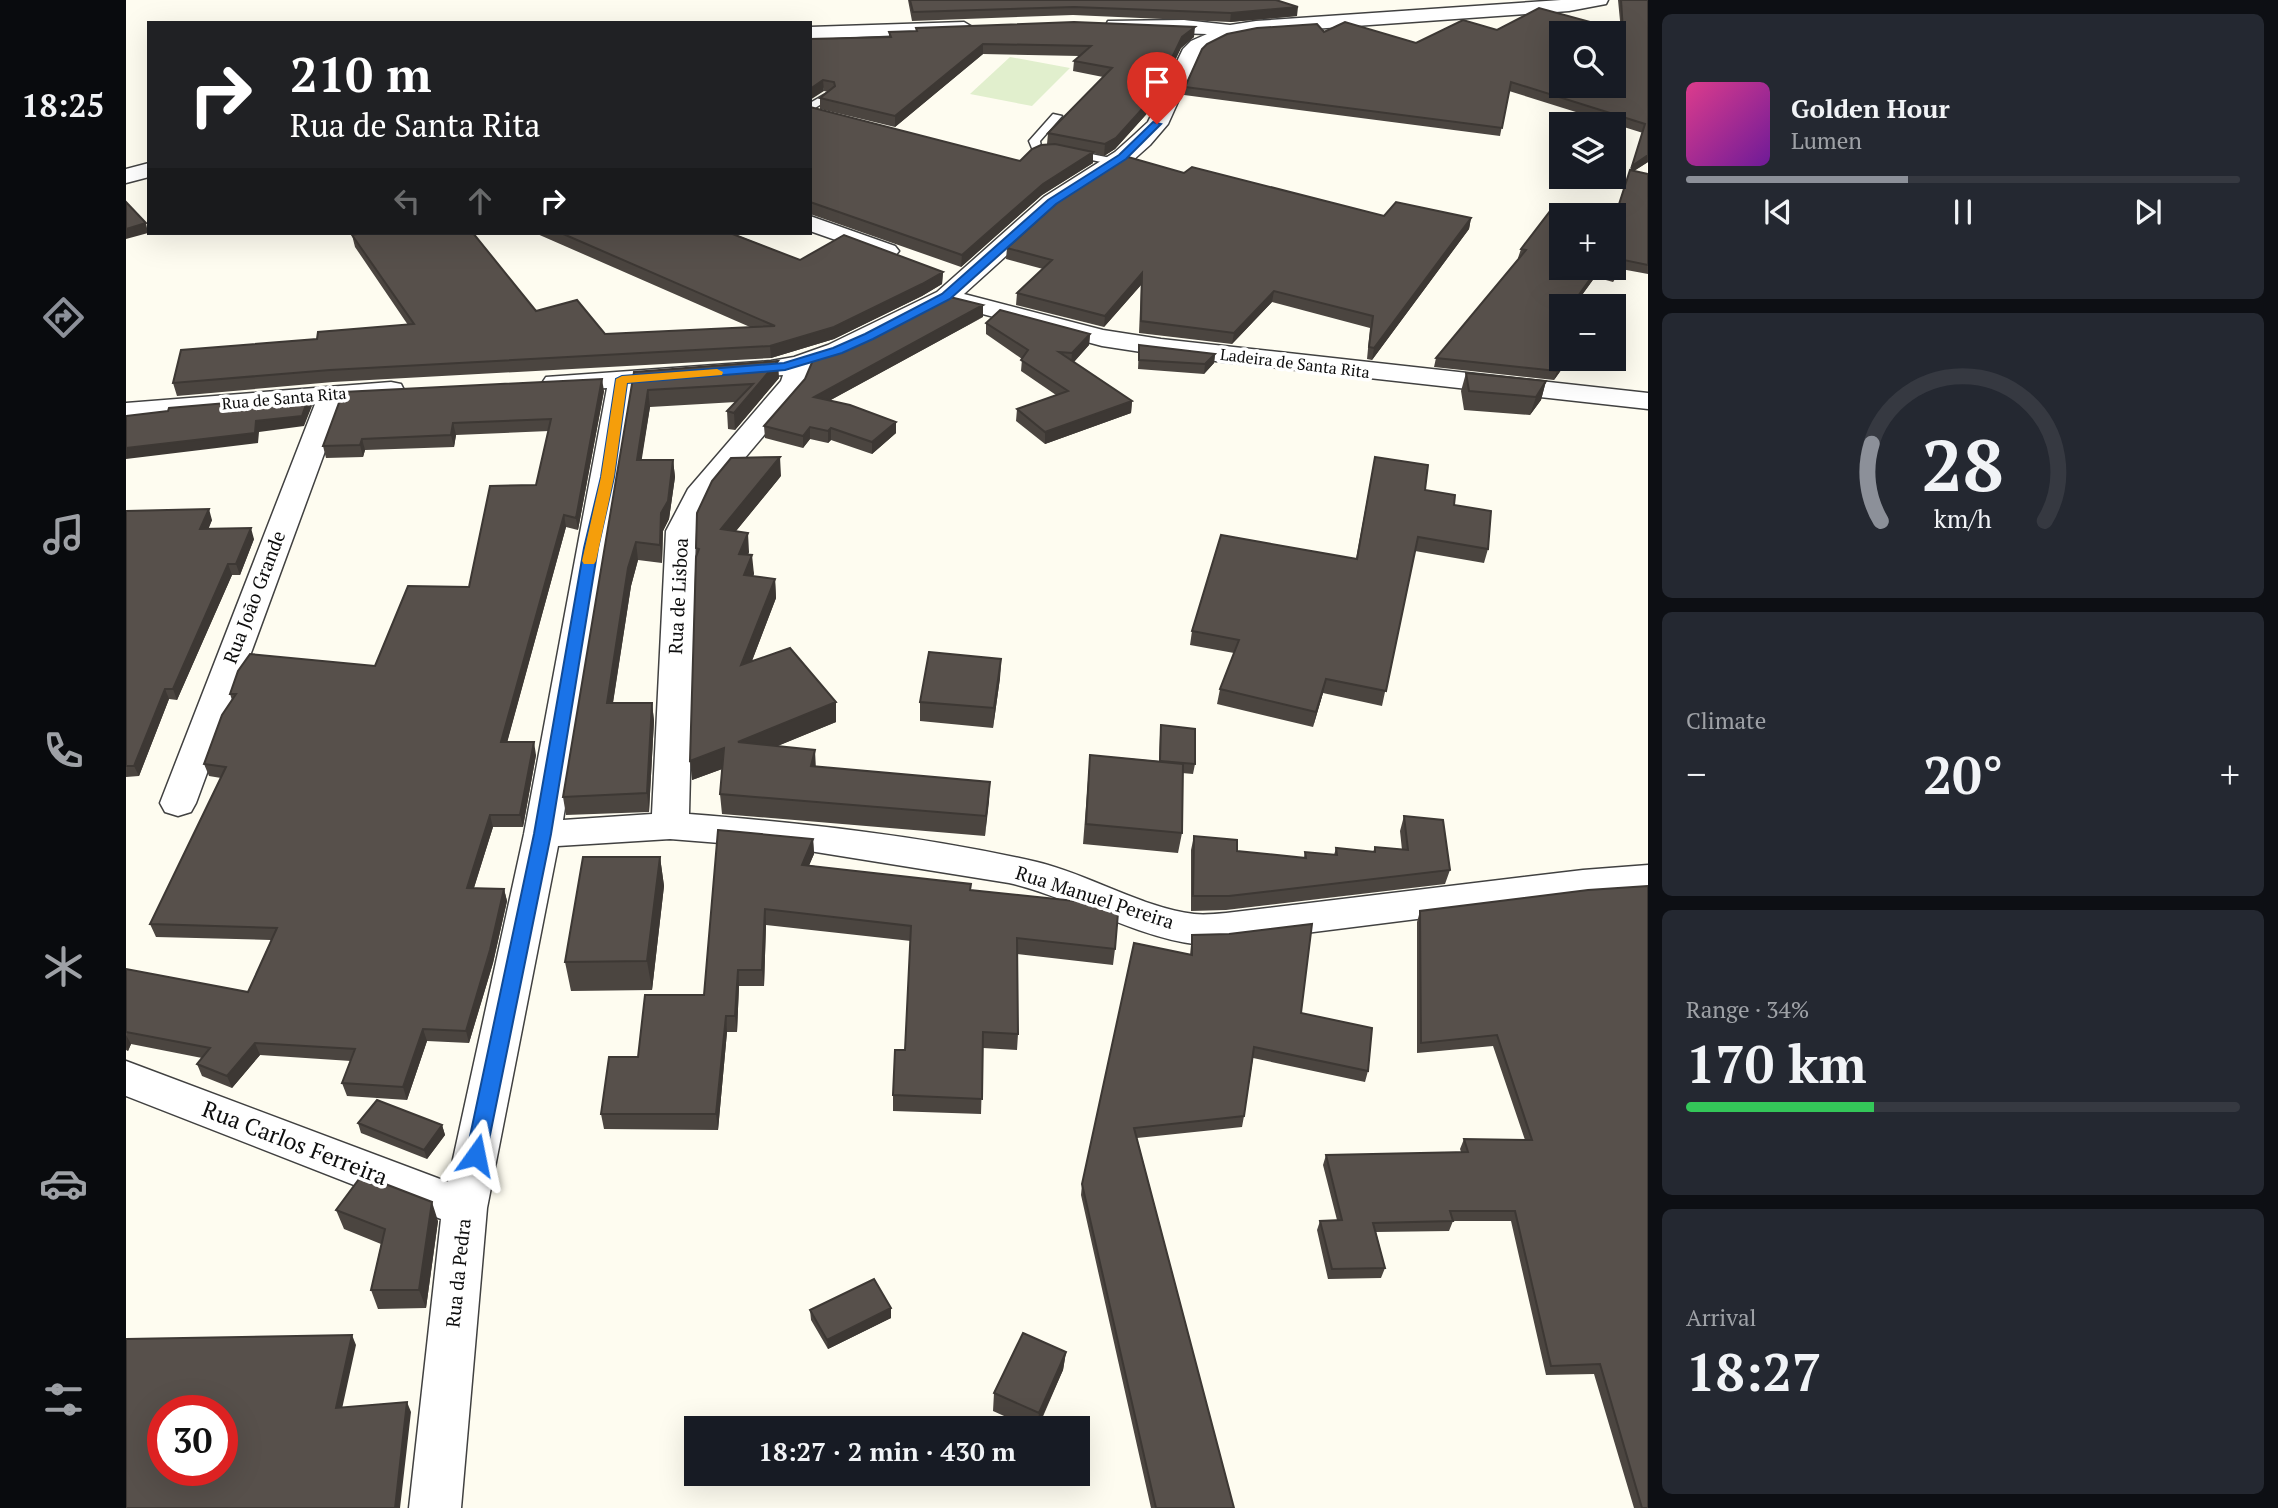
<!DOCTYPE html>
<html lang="en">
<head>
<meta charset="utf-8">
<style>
	:root { --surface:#171b24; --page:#242831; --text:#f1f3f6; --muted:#9ea1a6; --line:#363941; --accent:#8c9099 }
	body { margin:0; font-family:"PT Serif",serif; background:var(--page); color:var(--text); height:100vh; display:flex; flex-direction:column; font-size:26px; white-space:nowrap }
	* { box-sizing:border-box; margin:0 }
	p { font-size:23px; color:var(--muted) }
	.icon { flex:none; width:38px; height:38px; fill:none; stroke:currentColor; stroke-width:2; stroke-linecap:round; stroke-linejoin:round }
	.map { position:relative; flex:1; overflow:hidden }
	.panel { display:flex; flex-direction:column; gap:14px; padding:14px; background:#0d0f14; width:630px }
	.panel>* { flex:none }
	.top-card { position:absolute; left:21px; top:21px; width:665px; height:214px; border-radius:0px; box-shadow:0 7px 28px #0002; background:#202124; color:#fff; overflow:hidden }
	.fabs { position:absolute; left:1423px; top:21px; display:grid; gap:14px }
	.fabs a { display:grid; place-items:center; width:77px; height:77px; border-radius:0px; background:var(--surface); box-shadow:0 7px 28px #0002; font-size:35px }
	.speed { position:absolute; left:21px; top:1395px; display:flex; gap:14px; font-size:35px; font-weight:700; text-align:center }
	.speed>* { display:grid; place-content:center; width:91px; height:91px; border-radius:50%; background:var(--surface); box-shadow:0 7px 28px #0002; line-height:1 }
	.speed .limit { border:10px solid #d22; background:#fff; color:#111 }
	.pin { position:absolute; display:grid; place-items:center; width:60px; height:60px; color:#fff; margin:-72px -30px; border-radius:50% 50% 50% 0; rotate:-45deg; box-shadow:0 0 7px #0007 }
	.pin .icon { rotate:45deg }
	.me { position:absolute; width:77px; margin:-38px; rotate:12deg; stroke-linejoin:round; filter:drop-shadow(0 0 5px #0008) }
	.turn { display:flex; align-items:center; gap:24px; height:147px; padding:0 28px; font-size:32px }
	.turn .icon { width:91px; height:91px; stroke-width:2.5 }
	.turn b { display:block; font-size:49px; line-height:60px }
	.lanes { display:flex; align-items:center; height:66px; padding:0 28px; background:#0003; justify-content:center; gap:35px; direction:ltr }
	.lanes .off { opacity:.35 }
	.big { font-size:52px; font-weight:700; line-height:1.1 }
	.panel .tile { flex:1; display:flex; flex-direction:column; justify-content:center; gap:10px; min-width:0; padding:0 24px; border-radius:10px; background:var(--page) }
	.panel .dial { align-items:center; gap:0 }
	.dial svg { height:182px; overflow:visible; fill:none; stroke:var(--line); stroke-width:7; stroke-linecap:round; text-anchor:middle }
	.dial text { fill:var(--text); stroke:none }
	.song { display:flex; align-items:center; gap:21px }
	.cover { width:84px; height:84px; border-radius:10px; background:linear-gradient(135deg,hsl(330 70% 55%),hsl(280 70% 35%)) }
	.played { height:7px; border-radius:4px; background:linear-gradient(90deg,var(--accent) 40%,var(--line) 40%) }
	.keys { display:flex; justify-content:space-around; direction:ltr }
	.heat { display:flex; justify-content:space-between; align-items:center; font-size:38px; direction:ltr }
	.charge { height:10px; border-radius:5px; background:linear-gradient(90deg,#34c759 34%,var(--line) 0) }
	.trip { position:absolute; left:558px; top:1416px; width:406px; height:70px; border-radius:0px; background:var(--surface); box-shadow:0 7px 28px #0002; font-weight:700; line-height:70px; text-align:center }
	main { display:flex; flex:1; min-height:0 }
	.menu { display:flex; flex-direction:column; width:126px; justify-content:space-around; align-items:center; background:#090b0e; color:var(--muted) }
	.menu .icon { width:49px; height:49px }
	.menu .selected { color:var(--accent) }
	.menu b { font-size:32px; color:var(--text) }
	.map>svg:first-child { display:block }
	.pitch { fill:#e1efcd }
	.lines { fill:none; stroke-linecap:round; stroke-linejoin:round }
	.lane-casing { stroke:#414141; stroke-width:3 }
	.street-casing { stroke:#414141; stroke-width:3 }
	.lane { fill:#fff; fill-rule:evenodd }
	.street { fill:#fff; fill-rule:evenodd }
	.wall { fill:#4b4540 }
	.shaded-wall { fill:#3d3834 }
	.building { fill:#57504b; stroke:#3d3834; stroke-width:2; fill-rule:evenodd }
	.route { fill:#1a73e8; stroke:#114b97; stroke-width:2 }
	.slow { fill:#f59e0b }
	.labels { text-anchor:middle; stroke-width:7; stroke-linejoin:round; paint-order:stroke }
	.far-street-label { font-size:16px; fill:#0e0e0e; stroke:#fff }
	.street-label { font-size:19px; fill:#0e0e0e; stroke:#fff }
	.near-street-label { font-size:23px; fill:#0e0e0e; stroke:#fff }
</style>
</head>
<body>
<main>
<nav class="menu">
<b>18:25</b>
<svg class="icon selected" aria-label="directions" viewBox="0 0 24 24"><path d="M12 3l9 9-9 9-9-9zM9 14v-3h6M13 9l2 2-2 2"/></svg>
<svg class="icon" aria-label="music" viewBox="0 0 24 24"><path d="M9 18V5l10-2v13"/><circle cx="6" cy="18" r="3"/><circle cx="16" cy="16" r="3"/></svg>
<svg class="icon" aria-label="phone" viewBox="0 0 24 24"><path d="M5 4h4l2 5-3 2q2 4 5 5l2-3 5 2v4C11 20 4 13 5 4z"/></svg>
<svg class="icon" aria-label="climate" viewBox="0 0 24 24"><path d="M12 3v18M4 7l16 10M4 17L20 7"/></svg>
<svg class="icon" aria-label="car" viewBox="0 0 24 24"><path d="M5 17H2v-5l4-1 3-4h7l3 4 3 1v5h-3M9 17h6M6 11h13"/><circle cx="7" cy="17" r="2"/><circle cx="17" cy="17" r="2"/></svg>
<svg class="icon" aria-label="filters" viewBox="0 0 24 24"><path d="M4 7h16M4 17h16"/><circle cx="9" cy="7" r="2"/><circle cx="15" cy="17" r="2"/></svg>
</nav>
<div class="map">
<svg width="1522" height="1508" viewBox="0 0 1522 1508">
	<rect width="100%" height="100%" fill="#fefcf0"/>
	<path class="pitch" d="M884,57L944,68L906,106L844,94Z"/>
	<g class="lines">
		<defs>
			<path id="lane" d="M703,92L708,95L707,97L684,111V103Z
				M927,114L936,116L914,141L916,153H908L903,141Z
				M945,150L990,159L995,162L990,165L941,155V151Z"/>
			<path id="street" d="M1435,0H1482L1480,4L1443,11L1130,33C1110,36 1087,41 1073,55L1042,124L1024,145L1005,162L934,207L838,294L977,330L1035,339L1522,393V409L1035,355L976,346L823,305L720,357L685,369L677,389L585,498L570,531L563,814C678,823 798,836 911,862C962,874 1017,908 1068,914C1078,915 1090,914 1100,913L1457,870L1522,865V893L1457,898L1100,943C1090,943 1078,945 1068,944C1007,936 944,897 883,883L671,849L544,839L432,846L361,1208L335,1508H283L315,1219L0,1096V1061L322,1182L398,834L481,388L429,391L420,389L416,383L420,377L645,361L668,357L702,345L811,292L918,197L989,152L1008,135L1022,122L1057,49L1065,41L1081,34L989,31L982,29L980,25L982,21L1058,20L1104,25L1130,21ZM657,375L655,381L562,489L540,531L526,814L437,820L508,386Z
				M838,22L848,28L845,32L684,39V27Z
				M23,163V177L0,183V169Z
				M684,216L769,246L773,251L769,256L761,258L684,231Z
				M265,382L275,384L278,390L275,396L217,402L70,803L65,812L52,816L39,812L34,803L189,404L0,419V403Z"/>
		</defs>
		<use href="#lane" class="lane-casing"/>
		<use href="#street" class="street-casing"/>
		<use href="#lane" class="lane"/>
		<use href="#street" class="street"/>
	</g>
	<path class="wall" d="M782,0H1150L1171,16L1104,22L947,15L786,21Z
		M1492,0H1522V162L1508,171L1522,174V274L1495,269L1487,282L1469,277L1448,306H1435V359H1443L1428,380L1308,367L1310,358L1393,258H1392L1395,249L1488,268L1504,170L1517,133L1383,91L1374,136L1058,95L1059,87L1198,32L1290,43L1371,30L1495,31Z
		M790,28L1068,37L1055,48L1026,108L989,149L978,156L967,153V163L916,195L835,267L684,214V107L894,161L923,145L921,144L922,133L977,77L947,71L948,61L953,56L857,54L769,127L694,109V98L702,92L698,91L684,39L763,37V32L790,31Z
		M1058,173L1258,216L1345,218L1343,229L1246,360L1241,359L1244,328L1146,302L1106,344L1013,333L1015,285L978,327L890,305L891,293L917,269L880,259L881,248Z
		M409,233H616L611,235L674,260L817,272L816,284L796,296L708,339L645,358L207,382L51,396L47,383L191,339L282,325L229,247L226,235L410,311L479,334L624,327Z
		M857,317L703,401L770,433L746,454L705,440L702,443L684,439L677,448L639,438L638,426Z
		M860,323L964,334L963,345L948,362L1006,401L1005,413L919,444L890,421L891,409L930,395L895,371L896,359L860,334Z
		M1013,345L1089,354L1088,363L1078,374L1012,369Z
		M508,372L653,378L609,430L602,429L601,411L610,402L524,407L515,460H547L549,477L543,519L537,531L536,563L512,560L505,586L487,703H526L528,721L523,812L440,815L437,797Z
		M1340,373L1420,381L1415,400L1404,415L1338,410L1335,391Z
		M478,391L452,530L440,527L381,742L410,755L397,827H367L348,888L378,889L381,901L367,963L343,1043L301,1041L281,1100L221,1096L216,1083L225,1061L134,1055L106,1088L76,1076L71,1064L76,1058L5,1044L2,1051L0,1050V969L122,992L145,940L30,937L24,924L95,778L83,776L78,764L106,700L104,694L249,666L343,587L410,485L423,431L330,435L328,447L239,450L237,457L200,458L197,446Z
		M1249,457L1299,490L1328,505L1362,549L1358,563L1289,551L1256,706L1197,693L1187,727L1091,704L1094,689L1108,653L1064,645L1066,631L1230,559Z
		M655,476L610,531L623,552L622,555L628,574L627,576L649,579L650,598L626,661L710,722L651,746L689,750V767L864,782L859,836L596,814L594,794L596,769L566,780L570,548Z
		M0,511L86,520L82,529L128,539L114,575H106L51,700L43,699L13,776L0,777Z
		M875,659L874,678L867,728L794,721V702Z
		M1035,725L1069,764L1067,774L1056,773V833L1052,853L957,844L964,755L1033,761L1034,735Z
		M1278,816L1324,870L1319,884L1100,910L1065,911V850L1068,836L1111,851L1178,858L1179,852L1208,855L1210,848L1247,852L1249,847L1276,850L1274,831Z
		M687,839L688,854L683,865L844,890L989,949L987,965L891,954L892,1034L891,1050L857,1048L855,1114L767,1111V1095L779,1050L785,941L640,925L638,986H613L611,1032H601L592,1130L478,1129L475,1114L512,1057L578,995Z
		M534,857L538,886L526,990L445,991L439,962Z
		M1462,890L1522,1508H1508L1468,1374L1420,1375L1385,1221H1327L1323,1231L1250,1232L1259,1268L1255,1278L1202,1279L1191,1230L1194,1221L1211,1220L1197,1165L1200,1155L1335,1152L1334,1149L1338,1139L1399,1140L1367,1046L1291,1053V922L1294,911Z
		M1066,935L1175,1013L1242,1071L1239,1082L1127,1058L1118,1116L1116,1127L1011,1138L1108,1508H1025L955,1195L956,1184L1064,955Z
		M232,1123L316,1125L319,1135L301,1159L235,1133Z
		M210,1210L312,1221L300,1308L252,1309L245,1290L255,1244L218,1229Z
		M765,1308V1318L702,1349L685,1320L684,1310Z
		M940,1352L937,1370L912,1428H905L867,1411L868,1393Z"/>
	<path class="shaded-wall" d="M1172,7L1171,16L1104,22L1105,13Z
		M1069,27L1068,37L1055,48L1026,108L989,149L978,156L979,144L1056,37Z
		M857,44V54L769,127V116Z
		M697,80L698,91L684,100V89Z
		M967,152V163L916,195L835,267L836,255L917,184Z
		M1522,155V162L1503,174L1506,166Z
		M1345,218L1343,229L1246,360L1248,348Z
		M20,223L22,233L0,239V229Z
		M1498,260L1495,269L1487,282L1490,273Z
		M1472,268L1469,277L1448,306H1445Z
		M817,272L816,284L796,296L708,339L645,358L644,346Z
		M1016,273L1015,285L978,327L979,316Z
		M1148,291L1146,302L1106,344L1108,333Z
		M857,305V317L688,409V397Z
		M964,334L963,345L945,365L946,353Z
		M1089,354L1088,363L1078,374L1079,364Z
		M1439,359H1443L1428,380L1431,371Z
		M652,361L653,378L609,430L608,413Z
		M476,379L478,391L452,530L450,518Z
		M1420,381L1415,400L1404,415L1410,397Z
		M522,390L524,407L513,477L511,460Z
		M183,396L186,406L178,426L133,432L132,443L0,459V448L130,421Z
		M1006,401L1005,413L919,444V432Z
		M770,422V433L746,454V442Z
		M327,423L330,435L328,447L325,435Z
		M684,427V439L677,448V436Z
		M705,428V440L702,443V431Z
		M236,439L239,450L237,457L234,445Z
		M654,457L655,476L596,548L595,529Z
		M547,460L549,477L543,519L537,531L536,563L534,545L535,513Z
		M83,509L86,520L78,540L74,529Z
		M438,515L440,527L378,754L375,742Z
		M125,528L128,539L114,575L110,564Z
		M622,533L623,552L614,573L613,554Z
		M510,542L512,560L505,586L484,721L481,703L502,568Z
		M626,555L628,574L619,594L618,575Z
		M102,564L106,575L51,700L47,689Z
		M649,579L650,598L617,684L615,665Z
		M875,659L874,678L867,728L868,708Z
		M1200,679L1197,693L1187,727L1190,712Z
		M39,689L43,699L13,776L8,766Z
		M710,702V722L613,762L612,742Z
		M526,703L528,721L523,812L521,793Z
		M408,742L410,755L397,827L394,815Z
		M598,748L599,768L566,780L564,761Z
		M689,750L690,770L685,766Z
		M864,782L863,802L859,836L860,816Z
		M364,815L367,827L344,900L341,888Z
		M687,839L688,854L677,880L676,865Z
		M534,857L538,886L526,990L521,961Z
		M378,889L381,901L367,963L343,1043L340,1031Z
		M639,909L640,925L638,986L636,970Z
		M612,970L613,986L611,1032L609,1016Z
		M600,1016L601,1032L592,1130L590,1114Z
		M297,1029L301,1041L281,1100L277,1087Z
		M0,1035L5,1044L2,1051L0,1047Z
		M129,1043L134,1055L106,1088L101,1076Z
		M316,1125L319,1135L301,1159L298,1150Z
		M306,1202L312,1221L300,1308L293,1290Z
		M765,1308V1318L702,1349L701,1340Z
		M226,1335L230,1345L214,1418L210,1408Z
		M940,1352L937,1370L911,1428L913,1413Z
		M281,1402L285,1412L274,1508H269Z"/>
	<path class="building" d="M784,0H1150L1172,7L1105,13L948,7L787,12Z
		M1495,0H1522V155L1506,166L1519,124L1385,82L1376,128L1059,87L1076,49L1081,44L1101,34L1131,28L1191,24L1198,32L1219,22L1290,43L1337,20L1371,30L1413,8L1497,31ZM1435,33H1488V86H1435Z
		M948,22L1069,27L1056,37L1027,97L990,138L979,144L922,133L986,68L948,61L965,46L857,44L769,116L694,98L709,86L708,82L697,80L684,89V39L765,37L763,32L791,31L790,28Z
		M684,107L894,161L906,149L915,145L929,144L967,152L917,184L836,255L684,202Z
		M1002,157L1058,173L1066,167L1258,216L1270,202L1345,218L1248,348L1243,347L1247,316L1148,291L1108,333L1015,321L1016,273L979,316L891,293L926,260L881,248L936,198Z
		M1504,170L1522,174V265L1498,260L1490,273L1472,268L1445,306H1435V320L1434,322H1435V359H1439L1431,371L1310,358L1400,250L1395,249L1428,206L1465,215H1435V268H1488V220Z
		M0,202L20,223L0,229Z
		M236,233H347L410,311L451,300L479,334L649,326L435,233H604L674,260L718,235L817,272L796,284L708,327L644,346L204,370L47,383L55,350L191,339L192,332L288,324L226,235Z
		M824,297L857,305L688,397L724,405L770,422L746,442L705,428L702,431L684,427L677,436L638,426L679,379L687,360L721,348Z
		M874,310L964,334L946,353L933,352L1006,401L919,432L891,409L942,391L895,360L902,350L860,323Z
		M1013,345L1089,354L1079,364L1013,360Z
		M652,361L608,413L601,411L627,384L522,390L511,460H547L542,501L535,513L534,545L510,542L502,568L481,703H526L521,793L437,797L508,372Z
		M1340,373L1420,381L1410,397L1343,391Z
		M476,379L450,518L438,515L375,742H408L394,815H364L341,888L378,889L364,950L340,1031L297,1029L277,1087L216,1083L229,1049L129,1043L101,1076L71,1064L84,1048L0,1032V969L122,992L151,928L24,924L100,767L78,764L96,715L110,694H104L112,671L124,654L249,666L282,586L343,587L364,486L410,485L425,419L327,423L325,435L236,439L234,445L197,446L217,392Z
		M183,396L176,416L130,421L129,433L0,448V416L42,411L43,408Z
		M654,457L595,529L622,533L613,554L626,555L618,575L649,579L615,665L664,648L710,702L612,742L689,750L685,766L864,782L860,816L594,794L598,748L564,761L570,557L573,549L570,548L571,513L586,481L605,458Z
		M1249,457L1302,465L1299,490L1329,495L1328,505L1365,511L1362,549L1292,537L1260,691L1200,679L1190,712L1094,689L1113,640L1066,631L1095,535L1231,559Z
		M83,509L74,529L125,528L110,564H102L47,689H39L8,766H0V511Z
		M803,652L875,659L868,708L794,702Z
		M1035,725L1069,729V764L1034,761Z
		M964,755L1057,764L1056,833L960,824Z
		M1278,816L1317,820L1324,870L1103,896H1067L1068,836L1111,840V851L1180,858L1179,852L1211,855L1210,848L1249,852V847L1282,850Z
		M592,830L687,839L676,865L845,884L844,890L968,903L992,913L989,949L891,938L892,1034L857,1032L856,1099L767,1095L769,1050H779L785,926L639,909L636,970H612L609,1016H600L590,1114H475L483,1057H512L519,995H578Z
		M457,857H534L521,961L439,962Z
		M1522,886V1508H1516L1474,1364L1425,1366L1389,1211H1324L1327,1221L1247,1223L1259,1268L1206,1269L1194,1221L1216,1220L1200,1155L1342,1152L1338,1139L1406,1140L1371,1035L1295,1043L1294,911L1462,890Z
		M1186,924L1175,1013L1246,1028L1242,1071L1128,1047L1118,1116L1008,1128L1108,1508H1030L956,1184L1008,943L1066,955V935L1103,934Z
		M251,1100L316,1125L298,1150L232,1123Z
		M236,1175L306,1202L293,1290H245L259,1229L210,1210Z
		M748,1279L765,1308L701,1340L684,1310Z
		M897,1333L940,1352L913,1413L868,1393Z
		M226,1335L210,1408L281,1402L269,1508H0V1339ZM37,1410H96V1470H37Z"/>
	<path class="route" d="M1027,122L1035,124L1000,159L930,204L824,299L747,339L716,353L659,370L501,383L488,477L472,548L425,834L360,1155L357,1161L350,1163L343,1161L340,1155L408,834L458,548L475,477L490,379L496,376L658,363L707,348L739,334L816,294L922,200L993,155Z"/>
	<path class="slow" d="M591,369L597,372L596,375L501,383L488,477L470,561L468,564H458L456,561L475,477L490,379L496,376Z"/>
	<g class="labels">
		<g class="far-street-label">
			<text transform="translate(1169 363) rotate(7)" y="6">Ladeira de Santa Rita</text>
			<text transform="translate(158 398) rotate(-5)" y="6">Rua de Santa Rita</text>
		</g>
		<g class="street-label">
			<text transform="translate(552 596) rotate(-87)" y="7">Rua de Lisboa</text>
			<text transform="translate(128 597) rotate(-69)" y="7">Rua João Grande</text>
			<text transform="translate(969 897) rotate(18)" y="7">Rua Manuel Pereira</text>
			<text transform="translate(332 1273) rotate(-84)" y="7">Rua da Pedra</text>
		</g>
		<g class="near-street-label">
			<text transform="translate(169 1143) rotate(21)" y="8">Rua Carlos Ferreira</text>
		</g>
	</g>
</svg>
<div class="fabs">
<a><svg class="icon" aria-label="search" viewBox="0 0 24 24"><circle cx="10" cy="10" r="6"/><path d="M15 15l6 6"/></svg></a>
<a><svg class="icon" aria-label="layers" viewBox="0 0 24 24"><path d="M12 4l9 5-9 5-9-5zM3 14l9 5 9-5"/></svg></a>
<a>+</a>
<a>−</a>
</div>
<div class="speed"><div class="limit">30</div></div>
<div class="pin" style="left:1031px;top:124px;background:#d93025"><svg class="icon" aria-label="arrive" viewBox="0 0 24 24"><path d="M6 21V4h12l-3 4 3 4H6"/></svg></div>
<svg class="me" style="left:350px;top:1155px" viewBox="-20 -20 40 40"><path d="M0-17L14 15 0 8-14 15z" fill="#1a73e8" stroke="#fff" stroke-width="4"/></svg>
<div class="trip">18:27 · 2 min · 430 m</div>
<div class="top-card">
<div class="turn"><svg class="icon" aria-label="right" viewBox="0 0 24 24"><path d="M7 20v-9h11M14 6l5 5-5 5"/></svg><div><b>210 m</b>Rua de Santa Rita</div></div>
<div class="lanes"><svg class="icon off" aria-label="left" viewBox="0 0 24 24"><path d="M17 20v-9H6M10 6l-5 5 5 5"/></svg><svg class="icon off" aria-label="ahead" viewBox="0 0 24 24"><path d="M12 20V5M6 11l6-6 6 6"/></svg><svg class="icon" aria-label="right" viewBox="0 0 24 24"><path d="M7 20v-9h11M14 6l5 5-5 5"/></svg></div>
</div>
</div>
<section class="panel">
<div class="tile">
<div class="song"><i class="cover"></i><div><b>Golden Hour</b><p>Lumen</p></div></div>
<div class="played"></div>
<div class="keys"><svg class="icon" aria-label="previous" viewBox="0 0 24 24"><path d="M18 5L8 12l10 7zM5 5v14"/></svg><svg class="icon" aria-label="pause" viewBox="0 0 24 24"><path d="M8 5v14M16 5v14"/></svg><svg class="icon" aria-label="next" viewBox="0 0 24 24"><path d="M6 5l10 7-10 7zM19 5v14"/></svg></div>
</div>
<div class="tile dial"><svg viewBox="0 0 100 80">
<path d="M14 69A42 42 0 1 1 86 69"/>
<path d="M14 69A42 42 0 0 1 10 35" stroke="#8c9099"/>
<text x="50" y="56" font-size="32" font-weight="700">28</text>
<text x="50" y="72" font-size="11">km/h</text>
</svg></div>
<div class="tile"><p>Climate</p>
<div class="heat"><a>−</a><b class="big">20°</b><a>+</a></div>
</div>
<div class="tile"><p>Range · 34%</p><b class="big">170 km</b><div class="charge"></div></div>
<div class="tile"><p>Arrival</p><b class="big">18:27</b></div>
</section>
</main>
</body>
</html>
